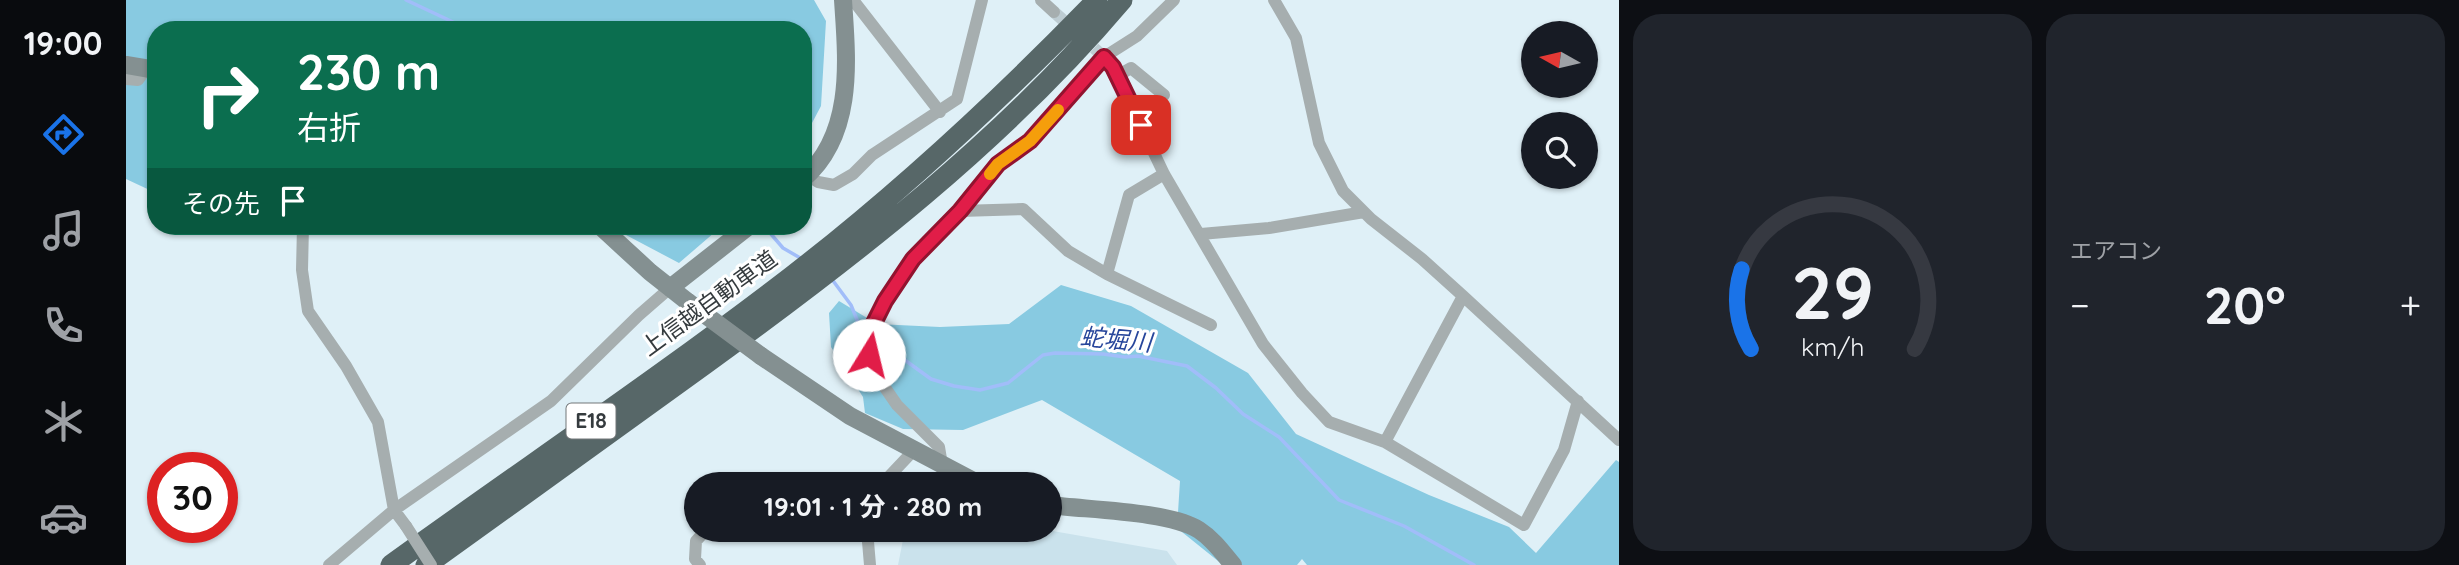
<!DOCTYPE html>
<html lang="ja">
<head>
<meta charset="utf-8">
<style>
	:root { --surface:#171b24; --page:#20242c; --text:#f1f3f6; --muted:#9ea1a6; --line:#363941; --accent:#1a73e8 }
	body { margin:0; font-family:Quicksand,"Noto Sans JP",sans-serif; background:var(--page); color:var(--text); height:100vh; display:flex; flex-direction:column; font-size:26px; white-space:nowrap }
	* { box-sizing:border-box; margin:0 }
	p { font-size:23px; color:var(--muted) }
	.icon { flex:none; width:38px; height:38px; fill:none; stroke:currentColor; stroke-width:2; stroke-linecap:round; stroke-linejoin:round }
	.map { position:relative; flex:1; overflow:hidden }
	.drawer { display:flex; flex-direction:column; gap:14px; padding:14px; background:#0d0f14; width:840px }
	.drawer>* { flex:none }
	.top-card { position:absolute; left:21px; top:21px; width:665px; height:214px; border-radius:28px; box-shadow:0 2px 5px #0004; background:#0b6e4f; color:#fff; overflow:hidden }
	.needle { width:46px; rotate:278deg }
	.fabs { position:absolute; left:1395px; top:21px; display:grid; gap:14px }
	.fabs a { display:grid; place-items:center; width:77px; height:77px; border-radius:50%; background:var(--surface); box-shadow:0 2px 5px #0004; font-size:35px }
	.speed { position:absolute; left:21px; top:452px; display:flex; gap:14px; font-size:35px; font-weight:700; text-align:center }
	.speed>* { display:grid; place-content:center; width:91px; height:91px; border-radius:50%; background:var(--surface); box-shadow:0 2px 5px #0004; line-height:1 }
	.speed .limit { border:10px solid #d22; background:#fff; color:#111 }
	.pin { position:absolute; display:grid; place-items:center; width:60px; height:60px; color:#fff; margin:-30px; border-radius:14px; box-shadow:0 4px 10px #0006 }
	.me { position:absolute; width:77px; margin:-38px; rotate:9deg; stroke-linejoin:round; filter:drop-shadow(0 0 5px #0008) }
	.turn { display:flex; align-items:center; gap:24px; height:147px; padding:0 35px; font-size:32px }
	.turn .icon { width:91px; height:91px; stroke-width:2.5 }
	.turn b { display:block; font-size:49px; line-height:60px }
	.then { display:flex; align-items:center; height:66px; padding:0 35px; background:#0003; gap:14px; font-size:26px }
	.big { font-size:52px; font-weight:700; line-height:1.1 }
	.drawer .widget { flex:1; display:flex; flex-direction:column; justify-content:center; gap:10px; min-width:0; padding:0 24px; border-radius:28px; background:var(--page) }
	.drawer .dial { align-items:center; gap:0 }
	.dial svg { height:182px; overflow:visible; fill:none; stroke:var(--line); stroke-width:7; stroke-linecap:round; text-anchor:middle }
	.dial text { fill:var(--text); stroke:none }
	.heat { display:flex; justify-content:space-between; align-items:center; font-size:38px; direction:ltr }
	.drawer .tiles { flex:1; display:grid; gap:14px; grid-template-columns:repeat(2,1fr) }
	.trip { position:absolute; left:558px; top:472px; width:378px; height:70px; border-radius:35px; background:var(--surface); box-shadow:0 2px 5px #0004; font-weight:700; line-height:70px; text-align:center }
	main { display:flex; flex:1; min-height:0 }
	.tabs { display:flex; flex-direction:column; width:126px; justify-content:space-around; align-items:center; background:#090b0e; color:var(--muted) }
	.tabs .icon { width:49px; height:49px }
	.tabs .on { color:var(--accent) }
	.tabs b { font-size:32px; color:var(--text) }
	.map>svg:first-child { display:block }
	.built { fill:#cae2ec }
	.green { fill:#88cae1 }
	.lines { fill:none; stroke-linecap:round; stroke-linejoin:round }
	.stream { stroke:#a1bdf9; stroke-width:3.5 }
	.street-tunnel { stroke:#bdccd2; stroke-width:12; stroke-dasharray:12 6; stroke-linecap:butt }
	.street { stroke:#a6aeaf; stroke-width:12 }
	.secondary { stroke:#849091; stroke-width:18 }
	.highway { stroke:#576768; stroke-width:21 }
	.street-bridge { stroke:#a6aeaf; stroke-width:12 }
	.secondary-bridge { stroke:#849091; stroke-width:18 }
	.route-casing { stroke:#92132f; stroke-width:18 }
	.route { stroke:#e11d48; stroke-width:12 }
	.slow { stroke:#f59e0b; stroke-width:12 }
	.labels { text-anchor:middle; stroke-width:6; stroke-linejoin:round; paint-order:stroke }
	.shield { fill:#fff; stroke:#727678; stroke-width:2 }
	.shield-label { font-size:21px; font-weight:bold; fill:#353b3e }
	.street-label { font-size:23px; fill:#353b3e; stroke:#fff }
	.water-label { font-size:24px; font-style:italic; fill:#27469b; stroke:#fff }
</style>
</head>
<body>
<main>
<nav class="tabs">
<b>19:00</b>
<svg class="icon on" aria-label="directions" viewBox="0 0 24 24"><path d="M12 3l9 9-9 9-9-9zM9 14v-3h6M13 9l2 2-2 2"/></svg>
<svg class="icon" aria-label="music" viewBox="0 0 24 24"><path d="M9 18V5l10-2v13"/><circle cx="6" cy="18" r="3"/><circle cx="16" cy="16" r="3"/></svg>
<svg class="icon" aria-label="phone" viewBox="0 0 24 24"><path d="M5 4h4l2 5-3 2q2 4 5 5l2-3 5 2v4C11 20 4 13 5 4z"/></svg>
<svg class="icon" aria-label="climate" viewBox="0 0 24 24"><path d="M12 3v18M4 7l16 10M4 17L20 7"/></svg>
<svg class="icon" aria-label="car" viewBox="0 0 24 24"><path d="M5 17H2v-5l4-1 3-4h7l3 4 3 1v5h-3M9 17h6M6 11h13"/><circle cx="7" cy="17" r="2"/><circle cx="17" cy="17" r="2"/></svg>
</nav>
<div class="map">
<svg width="1493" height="565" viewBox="0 0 1493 565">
	<rect width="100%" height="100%" fill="#dff0f7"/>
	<path class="built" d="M779,530H921L1041,551L1051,565H772Z"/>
	<path class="green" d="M0,0H688L700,21L695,106L677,140V30H30V193L0,179Z
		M483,226H596L553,263Z
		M935,285L1005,306L1122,373L1170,434L1303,495L1383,527L1410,553L1490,460L1493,462V565H1181L1176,559L1171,565H1097L1051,528L1054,481L916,400L837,430L777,429L739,413L737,397L705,347L703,313L713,301L751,324L814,327L883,324Z"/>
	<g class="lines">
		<path class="stream" d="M280,0L344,30
			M638,226L657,248L676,259
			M705,278L725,305L734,327L741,332
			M747,337L805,379L828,386L854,390L882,383L917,355L929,353L977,354L999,357L1012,356L1061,366L1090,388L1117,414L1153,437L1213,500L1278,526L1348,565"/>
		<path class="street-tunnel" d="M928,12L978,57"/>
		<path class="street" d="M727,0L814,112
			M915,0L928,12
			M1148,0L1170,38L1193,143L1217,191L1245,219L1296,259L1337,296L1493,440
			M978,57L987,67L1038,174L1137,344L1176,393L1203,422L1259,442L1398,525L1438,450L1452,401
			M991,76L1005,68L1038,95
			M0,79L12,80L20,69
			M681,175L692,182L708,185L727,174L746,155L831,99L856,0
			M834,211L897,209L942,251L981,274L1003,195L1038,174
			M177,226L176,270L182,311L220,366L252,422L268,510L280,526
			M1075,234L1143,228L1238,212
			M981,274L1085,325
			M1259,442L1337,296
			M816,465L813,447L771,405L753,379L743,355L746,327L759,301L787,259L834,211L872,164L904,141L978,57L1011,36L1048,0
			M755,485L789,449
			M741,530L744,565
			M203,565L268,510L425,401L513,315L544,288
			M574,565L569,559L570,541L580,530"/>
		<path class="secondary" d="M0,65L30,70
			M677,179C729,134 721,60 717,0
			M474,226L524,272L562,302
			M544,288L623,226
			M635,356L724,416L855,485
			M924,505C962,510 1043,511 1073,530C1087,539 1097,553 1107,565"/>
		<path class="highway" d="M265,565C398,469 535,377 665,277C774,193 875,99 971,0
			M300,565C393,498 486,432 579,364C728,256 876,142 996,0"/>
		<path class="street-bridge" d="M280,526L305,565"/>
		<path class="secondary-bridge" d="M562,302L635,356"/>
	</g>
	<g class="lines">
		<defs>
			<path id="route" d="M743,355L746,327L759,301L787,259L834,211L872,164L904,141L978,57L987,67L1015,125"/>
		</defs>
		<use href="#route" class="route-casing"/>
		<use href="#route" class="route"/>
		<path class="slow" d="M864,174L872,164L904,141L932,110"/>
	</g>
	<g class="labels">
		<rect class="shield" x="440.5" y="403.5" width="49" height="35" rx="5"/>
		<g class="shield-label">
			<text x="465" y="428">E18</text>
		</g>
		<g class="street-label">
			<text transform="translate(583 303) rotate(-36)" y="8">上信越自動車道</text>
		</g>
		<g class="water-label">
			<text transform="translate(990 340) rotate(5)" y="8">蛇堀川</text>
		</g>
	</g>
</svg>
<div class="fabs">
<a><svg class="needle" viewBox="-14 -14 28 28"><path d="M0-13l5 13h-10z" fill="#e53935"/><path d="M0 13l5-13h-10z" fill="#9ea1a6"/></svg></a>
<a><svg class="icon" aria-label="search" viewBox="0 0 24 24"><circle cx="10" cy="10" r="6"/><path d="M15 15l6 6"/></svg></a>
</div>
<div class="speed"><div class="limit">30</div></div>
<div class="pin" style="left:1015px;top:125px;background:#d93025"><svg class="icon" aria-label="arrive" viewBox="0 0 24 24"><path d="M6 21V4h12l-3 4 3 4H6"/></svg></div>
<svg class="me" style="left:743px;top:355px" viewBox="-20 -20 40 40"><circle r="19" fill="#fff"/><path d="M0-13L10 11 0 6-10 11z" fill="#e11d48"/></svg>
<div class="trip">19:01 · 1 分 · 280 m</div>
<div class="top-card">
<div class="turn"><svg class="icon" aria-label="right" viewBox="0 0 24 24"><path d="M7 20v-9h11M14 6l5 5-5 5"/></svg><div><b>230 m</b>右折</div></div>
<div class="then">その先<svg class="icon" aria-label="arrive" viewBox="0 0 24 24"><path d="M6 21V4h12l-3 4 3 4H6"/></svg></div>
</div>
</div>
<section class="drawer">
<div class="tiles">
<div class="widget dial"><svg viewBox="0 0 100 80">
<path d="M14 69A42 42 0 1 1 86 69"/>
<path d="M14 69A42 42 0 0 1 10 34" stroke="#1a73e8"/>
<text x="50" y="56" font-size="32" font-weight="700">29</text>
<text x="50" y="72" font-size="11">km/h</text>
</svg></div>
<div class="widget"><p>エアコン</p>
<div class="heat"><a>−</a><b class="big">20°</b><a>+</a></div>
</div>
</div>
</section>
</main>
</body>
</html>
